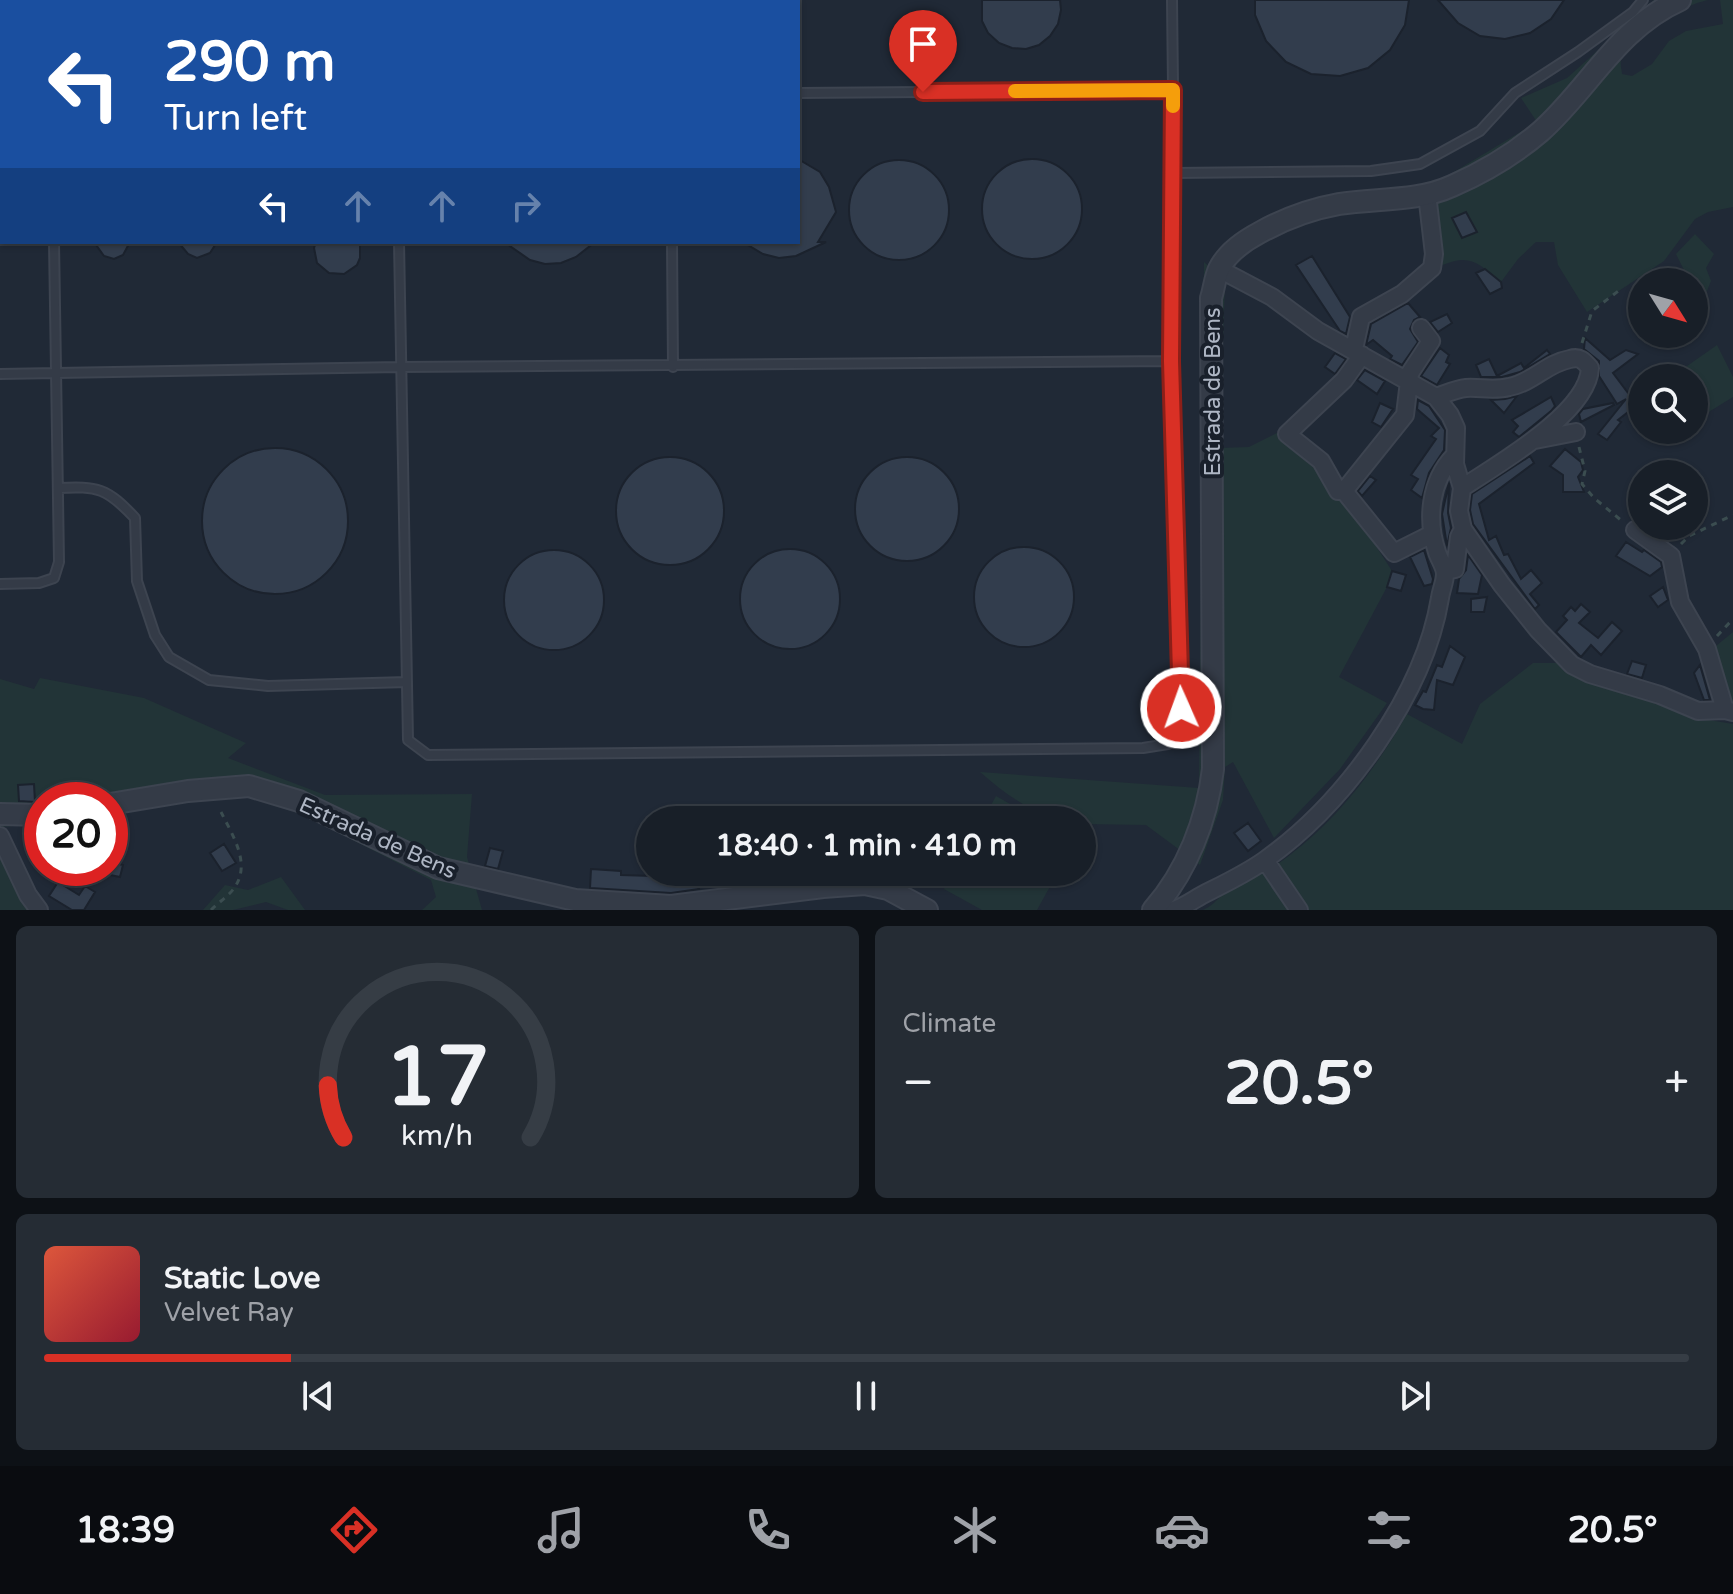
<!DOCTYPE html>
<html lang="en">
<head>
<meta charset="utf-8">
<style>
	:root { --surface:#181f28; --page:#252c34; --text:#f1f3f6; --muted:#9fa2a8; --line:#363d45; --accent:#d93025 }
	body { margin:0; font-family:"Varela Round",sans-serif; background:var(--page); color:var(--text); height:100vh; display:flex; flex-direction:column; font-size:30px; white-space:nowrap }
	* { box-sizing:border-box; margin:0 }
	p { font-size:26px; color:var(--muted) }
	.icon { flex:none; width:44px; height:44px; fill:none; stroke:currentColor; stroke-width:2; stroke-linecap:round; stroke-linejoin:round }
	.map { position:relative; height:910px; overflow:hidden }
	.side { display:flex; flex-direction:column; gap:16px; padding:16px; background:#0d1116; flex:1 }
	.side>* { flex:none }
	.hud { position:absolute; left:0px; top:0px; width:800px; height:244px; box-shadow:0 2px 6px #0004,0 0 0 2px var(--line); background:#1a4fa0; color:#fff; overflow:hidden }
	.needle { width:52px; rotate:127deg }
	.buttons { position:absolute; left:1628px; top:268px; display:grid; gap:16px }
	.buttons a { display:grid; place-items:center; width:80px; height:80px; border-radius:50%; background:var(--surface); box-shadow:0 2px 6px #0004,0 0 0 2px var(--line); font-size:40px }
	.speed { position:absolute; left:24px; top:782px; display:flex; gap:16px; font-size:40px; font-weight:700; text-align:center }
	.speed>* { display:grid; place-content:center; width:104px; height:104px; border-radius:50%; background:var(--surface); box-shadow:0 2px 6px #0004,0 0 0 2px var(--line); line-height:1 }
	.speed .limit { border:12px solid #d22; background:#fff; color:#111 }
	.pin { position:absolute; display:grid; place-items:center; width:68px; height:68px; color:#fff; margin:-82px -34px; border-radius:50% 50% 50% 0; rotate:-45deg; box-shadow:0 0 8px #0007 }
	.pin .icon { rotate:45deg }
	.me { position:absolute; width:88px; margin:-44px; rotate:358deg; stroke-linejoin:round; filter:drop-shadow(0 0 6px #0008) }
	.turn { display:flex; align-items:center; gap:28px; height:168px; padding:0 32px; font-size:36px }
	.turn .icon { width:104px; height:104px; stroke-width:2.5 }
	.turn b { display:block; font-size:56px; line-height:68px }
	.lanes { display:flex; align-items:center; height:76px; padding:0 32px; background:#0003; justify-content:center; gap:40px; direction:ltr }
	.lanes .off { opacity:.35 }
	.big { font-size:60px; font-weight:700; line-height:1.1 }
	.side .widget { flex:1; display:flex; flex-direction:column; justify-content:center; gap:12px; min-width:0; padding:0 28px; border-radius:12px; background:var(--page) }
	.side .dial { align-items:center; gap:0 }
	.dial svg { height:208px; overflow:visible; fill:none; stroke:var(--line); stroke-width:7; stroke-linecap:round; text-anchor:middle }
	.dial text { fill:var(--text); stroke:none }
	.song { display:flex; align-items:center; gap:24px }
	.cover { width:96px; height:96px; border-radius:12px; background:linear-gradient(135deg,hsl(10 70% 55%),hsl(350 70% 35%)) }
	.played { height:8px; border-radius:4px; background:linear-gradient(90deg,var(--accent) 15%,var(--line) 15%) }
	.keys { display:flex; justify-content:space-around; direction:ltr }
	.heat { display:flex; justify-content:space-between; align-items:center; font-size:44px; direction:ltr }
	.side .tiles { flex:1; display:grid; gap:16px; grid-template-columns:1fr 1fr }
	.widget:last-child { grid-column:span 2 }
	.trip { position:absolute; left:636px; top:806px; width:460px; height:80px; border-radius:40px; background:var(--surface); box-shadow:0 2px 6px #0004,0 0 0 2px var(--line); font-weight:700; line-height:80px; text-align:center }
	.menu { display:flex; height:128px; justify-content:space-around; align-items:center; background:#0a0c10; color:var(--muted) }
	.menu .icon { width:56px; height:56px }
	.menu .selected { color:var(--accent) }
	.menu b { font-size:36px; color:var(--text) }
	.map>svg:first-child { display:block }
	.green { fill:#223437 }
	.building { fill:#323d4d; stroke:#1b222d; stroke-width:2 }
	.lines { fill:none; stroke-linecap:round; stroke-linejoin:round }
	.service-casing { stroke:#3d4450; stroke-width:12 }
	.minor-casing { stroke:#3d4450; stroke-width:20 }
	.tertiary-casing { stroke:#3d4450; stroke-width:24 }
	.path { stroke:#3b4d50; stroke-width:3; stroke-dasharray:6 6; stroke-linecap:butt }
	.service { stroke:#343b47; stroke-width:8 }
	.minor { stroke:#343b47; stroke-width:16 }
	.tertiary { stroke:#343b47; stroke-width:20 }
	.route-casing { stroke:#8d1f18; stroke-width:20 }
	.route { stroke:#d93025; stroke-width:14 }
	.slow { stroke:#f59e0b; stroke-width:14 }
	.labels { text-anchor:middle; stroke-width:8; stroke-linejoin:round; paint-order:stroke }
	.street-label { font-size:22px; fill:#aeb6c4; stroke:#19202b }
</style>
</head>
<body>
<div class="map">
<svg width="1733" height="910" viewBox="0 0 1733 910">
	<rect width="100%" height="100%" fill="#202936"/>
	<path class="green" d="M1654,0H1709C1686,3 1626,37 1621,61C1620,65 1622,71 1622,74L1632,76L1652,64L1669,41L1686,31L1723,24L1720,0H1733V207L1708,212L1695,219L1664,261L1587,312L1558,265L1554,242H1536L1518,259L1501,282C1476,261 1469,253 1438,267C1436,239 1438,212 1434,184L1537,122L1521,98L1567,78Z
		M1695,234L1714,254L1706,268L1711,281L1707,291L1695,296L1694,282H1690L1676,254Z
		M1204,262L1225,281L1220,448L1249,447L1281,431L1351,507L1392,571L1387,587L1339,677L1387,703L1340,769L1274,838L1233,762L1225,767L1223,800L1200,865L1146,825L1082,824V820C1040,820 1011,799 980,772L1199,788Z
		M1717,345L1733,377V397L1694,421V378H1670Z
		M1733,632V710L1715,656L1716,646Z
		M1533,663H1559L1605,687L1665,704L1685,716L1733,724V910H1203C1216,904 1217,898 1226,892C1247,879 1270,871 1290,855C1339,818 1377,767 1407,714L1462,744L1480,704Z
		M40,678L144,698L246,743L228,758L325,795L472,794L467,857L482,910H422L436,897L431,880L294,810L242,795L197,797L110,816V800H42V824L0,827V679L34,689Z
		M996,796L1038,820H983Z
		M0,853L32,910H0Z
		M953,872H1058L1037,910H982L944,889Z
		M281,877L305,910H288L266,902L233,910H203L225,885L248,890Z"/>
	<path class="building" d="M982,0H1060L1061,10L1058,24L1050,36L1039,45L1026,49L1012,48L999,43L988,33L982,21Z
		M1255,0H1409L1405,25L1390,50L1368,68L1340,76L1311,74L1286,62L1266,41L1255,15Z
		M1438,0H1564L1551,19L1530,33L1505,39L1480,36L1458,23Z
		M982 209a50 50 0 1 1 100 0a50 50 0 1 1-100 0Z
		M798,159L820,172L829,187L836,212L818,242H826L796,256L779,258L763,254L743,242H798Z
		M849 210a50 50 0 1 1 100 0a50 50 0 1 1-100 0Z
		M1466,212L1477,232L1462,238L1452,218Z
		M94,242H130L123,255L114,259L104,256Z
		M178,242H217L210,253L197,258L188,254Z
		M316,242H360V258L357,265L344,274L329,273L317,263L314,248Z
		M504,242H595L576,257L561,263L545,264L530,260Z
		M1312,256L1350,317L1346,334L1340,331L1296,265Z
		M1485,269L1501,282L1502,288L1490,294L1476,273Z
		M1408,303L1420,317L1414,320L1410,329L1418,342L1402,365L1390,359L1392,356L1373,340L1366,345L1371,324Z
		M1447,314L1452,323L1438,332L1430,322Z
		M1585,338L1610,360L1626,350L1638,354L1613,373L1637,405L1618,420L1621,422L1607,440L1598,434L1626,399L1617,404L1599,376V361L1584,349Z
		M1440,348L1449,355L1446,362L1450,364L1437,385L1421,376Z
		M1547,350L1550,354L1520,372L1502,377H1481L1476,365L1489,359L1497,376L1521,363L1524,368Z
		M1335,353L1346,359L1335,374L1325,367Z
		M1365,370L1385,381L1377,394L1357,380Z
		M1517,396L1504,413L1491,400L1505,399Z
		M1551,397L1555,406L1551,411L1519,437L1513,432L1518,426L1512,420Z
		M1418,400L1429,406L1445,430L1444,450L1429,473L1422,498L1411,490L1418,479L1411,475L1436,439L1431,436L1439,428L1417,409Z
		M1380,403L1393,409L1381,427L1372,422Z
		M1613,403L1614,405L1581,422L1579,414L1583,409Z
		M202 521a73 73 0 1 1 146 0a73 73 0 1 1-146 0Z
		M1565,449L1581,462L1583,470L1578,477L1584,492H1563V475L1550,466Z
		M1530,456L1534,463L1479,504L1489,540L1496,536L1504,555L1508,554L1521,579L1531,570L1542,583L1530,594L1539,605L1535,609L1473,524L1470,510L1472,494Z
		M616 511a54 54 0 1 1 108 0a54 54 0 1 1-108 0Z
		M855 509a52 52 0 1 1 104 0a52 52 0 1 1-104 0Z
		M1370,476L1376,480L1362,496L1358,491Z
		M1449,483L1448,513L1451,528L1447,546L1442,514Z
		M1626,542L1642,552L1644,550L1661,562L1662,567L1650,576L1616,556Z
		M974 597a50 50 0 1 1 100 0a50 50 0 1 1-100 0Z
		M740 599a50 50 0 1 1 100 0a50 50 0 1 1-100 0Z
		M504 600a50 50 0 1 1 100 0a50 50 0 1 1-100 0Z
		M1424,550L1433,579L1432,584L1424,586L1410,557Z
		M1468,555L1482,575L1478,594L1457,593L1459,579L1466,570Z
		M1392,571L1406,575L1401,591L1387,587Z
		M1663,587L1668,600L1658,607L1650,596Z
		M1487,597L1484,612H1471V599Z
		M1581,604L1590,612L1579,623L1598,638L1612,622L1622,631L1601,655L1591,645L1581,657L1556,632L1567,620L1563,616L1571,607L1575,611Z
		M1450,646L1465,657L1453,685L1437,680L1434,710L1423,709L1415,705L1423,691L1426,692L1437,665L1442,667Z
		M1632,661L1646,665L1642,678L1627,674Z
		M1700,665L1710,700H1704L1694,673Z
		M34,784L35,802L19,801L18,785Z
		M1248,823L1261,841L1248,851L1234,833Z
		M224,844L236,863L222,871L210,853Z
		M490,848L503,851L498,869L485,866Z
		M110,862L123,865L120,877L110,875Z
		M591,869L621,871V875L653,876V873L661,872L681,873L695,880L699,889L671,893L590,888Z
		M752,872H767V881L752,883Z
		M58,882L79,895L85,886L95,892L84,910H72L49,896Z"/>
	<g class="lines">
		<defs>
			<path id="service" d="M50,0V2
				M398,0V2
				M669,0V2
				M798,93L1173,90
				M1174,173L1371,171L1420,164L1480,131L1515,93L1578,52L1633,12L1643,0
				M399,242L408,740L428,755L1143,748L1168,744L1178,731L1181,708L1171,361L1174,173L1172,0
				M672,242L673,367
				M0,374L400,367L1171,361
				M58,488C98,486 107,488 135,518L137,581L155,635L169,657L209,680L268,686L407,682
				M0,584L39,583L54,578L59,562L54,242"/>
			<path id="minor" d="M1219,269L1272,297L1318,331L1436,397L1450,415L1456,428L1455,464L1462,488L1459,511L1463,529L1502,585L1538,630L1572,665L1590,674L1660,695L1698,711L1725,710L1733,712
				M1421,328L1431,341L1410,373L1405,415L1344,491L1394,553L1432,534
				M1354,349L1361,317L1402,294L1432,268L1434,254L1427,194
				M1436,397C1445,394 1456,389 1466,388C1480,387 1494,391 1509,387C1532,383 1547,363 1570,359C1580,356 1584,361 1590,368C1588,413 1498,464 1462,488
				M1535,440L1576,432
				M1344,491H1338L1321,461L1287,434L1344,380L1362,355
				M1635,530L1671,556L1680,602L1707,649L1725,710
				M1446,571L1455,569L1459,537L1463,529
				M0,836L28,895L39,910
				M1265,860L1299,910
				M1174,910C1186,906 1196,898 1206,893C1226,883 1247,873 1265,860C1345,803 1424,695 1440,598C1441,590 1445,582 1445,574C1445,567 1439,559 1437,552C1426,519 1430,481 1454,456"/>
			<path id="tertiary" d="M110,804L188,791L249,786L299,801L438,868L575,900L671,906L823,887L865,884L888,889L927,910
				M0,814L42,815
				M1153,910C1187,871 1207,820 1213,769L1211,298C1214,289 1215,277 1219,269C1227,253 1244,241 1259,233C1284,219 1311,209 1339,204C1376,198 1417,202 1452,186C1484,172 1513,155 1540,132C1588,90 1617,28 1680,0"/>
		</defs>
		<use href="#service" class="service-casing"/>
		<use href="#minor" class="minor-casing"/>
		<use href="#tertiary" class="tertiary-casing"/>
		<path class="path" d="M1582,343L1592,311L1621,289
			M1579,447L1585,471L1582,484L1594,498L1622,521
			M1681,544L1689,536L1733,515
			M1717,636L1733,619
			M211,910C217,904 224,899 230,893C254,868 234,838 221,812"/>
		<use href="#service" class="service"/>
		<use href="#minor" class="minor"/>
		<use href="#tertiary" class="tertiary"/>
	</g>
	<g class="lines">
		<defs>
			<path id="route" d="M923,92L1173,90L1171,361L1181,708"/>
		</defs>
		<use href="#route" class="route-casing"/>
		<use href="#route" class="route"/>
		<path class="slow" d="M1015,91L1173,90V106"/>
	</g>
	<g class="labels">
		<g class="street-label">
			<text transform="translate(1212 392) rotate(-90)" y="8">Estrada de Bens</text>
			<text transform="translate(378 837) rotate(24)" y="8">Estrada de Bens</text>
		</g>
	</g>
</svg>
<div class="buttons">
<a><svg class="needle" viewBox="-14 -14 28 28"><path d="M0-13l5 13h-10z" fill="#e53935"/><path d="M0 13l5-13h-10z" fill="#9fa2a8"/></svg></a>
<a><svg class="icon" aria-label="search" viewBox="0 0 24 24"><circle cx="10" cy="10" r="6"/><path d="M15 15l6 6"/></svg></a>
<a><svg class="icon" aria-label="layers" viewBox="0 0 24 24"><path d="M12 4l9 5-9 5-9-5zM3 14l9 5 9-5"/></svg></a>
</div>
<div class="speed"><div class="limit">20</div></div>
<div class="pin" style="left:923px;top:92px;background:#d93025"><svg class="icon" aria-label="arrive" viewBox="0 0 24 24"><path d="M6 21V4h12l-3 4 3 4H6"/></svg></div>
<svg class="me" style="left:1181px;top:708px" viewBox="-20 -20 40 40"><circle r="17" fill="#d93025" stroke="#fff" stroke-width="3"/><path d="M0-11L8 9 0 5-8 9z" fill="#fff"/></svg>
<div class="trip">18:40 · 1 min · 410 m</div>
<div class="hud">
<div class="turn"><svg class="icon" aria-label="left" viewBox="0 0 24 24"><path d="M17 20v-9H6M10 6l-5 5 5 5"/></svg><div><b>290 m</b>Turn left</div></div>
<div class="lanes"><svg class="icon" aria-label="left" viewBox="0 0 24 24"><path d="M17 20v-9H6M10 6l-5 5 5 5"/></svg><svg class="icon off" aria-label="ahead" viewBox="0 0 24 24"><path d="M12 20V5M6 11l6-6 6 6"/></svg><svg class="icon off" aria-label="ahead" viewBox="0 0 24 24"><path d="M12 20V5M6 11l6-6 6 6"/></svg><svg class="icon off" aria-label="right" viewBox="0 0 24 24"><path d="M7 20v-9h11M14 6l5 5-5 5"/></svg></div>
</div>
</div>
<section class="side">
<div class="tiles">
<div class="widget dial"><svg viewBox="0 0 100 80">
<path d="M14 69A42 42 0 1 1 86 69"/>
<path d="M14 69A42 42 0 0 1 8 49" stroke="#d93025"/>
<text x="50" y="56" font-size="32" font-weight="700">17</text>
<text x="50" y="72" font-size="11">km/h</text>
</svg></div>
<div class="widget"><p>Climate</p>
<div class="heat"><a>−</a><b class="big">20.5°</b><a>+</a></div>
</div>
<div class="widget">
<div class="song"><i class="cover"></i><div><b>Static Love</b><p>Velvet Ray</p></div></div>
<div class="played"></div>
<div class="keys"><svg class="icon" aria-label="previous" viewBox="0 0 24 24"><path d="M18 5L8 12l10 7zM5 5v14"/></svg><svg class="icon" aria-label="pause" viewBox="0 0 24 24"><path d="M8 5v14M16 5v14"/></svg><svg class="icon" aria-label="next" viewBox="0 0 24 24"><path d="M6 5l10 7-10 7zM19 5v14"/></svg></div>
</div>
</div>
</section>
<nav class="menu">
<b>18:39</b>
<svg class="icon selected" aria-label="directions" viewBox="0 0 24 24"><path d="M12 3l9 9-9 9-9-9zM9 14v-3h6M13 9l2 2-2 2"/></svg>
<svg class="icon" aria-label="music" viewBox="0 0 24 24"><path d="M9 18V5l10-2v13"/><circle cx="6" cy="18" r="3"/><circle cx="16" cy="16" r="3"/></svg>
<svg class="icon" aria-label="phone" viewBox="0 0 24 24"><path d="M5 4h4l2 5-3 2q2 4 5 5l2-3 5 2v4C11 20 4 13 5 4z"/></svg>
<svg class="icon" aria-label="climate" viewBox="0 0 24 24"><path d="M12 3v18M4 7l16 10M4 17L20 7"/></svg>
<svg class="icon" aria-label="car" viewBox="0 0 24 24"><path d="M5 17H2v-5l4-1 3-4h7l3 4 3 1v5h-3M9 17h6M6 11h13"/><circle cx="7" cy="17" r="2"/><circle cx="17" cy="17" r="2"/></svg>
<svg class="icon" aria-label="filters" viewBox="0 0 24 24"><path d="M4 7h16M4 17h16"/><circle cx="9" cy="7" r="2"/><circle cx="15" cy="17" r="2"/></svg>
<b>20.5°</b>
</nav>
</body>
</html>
